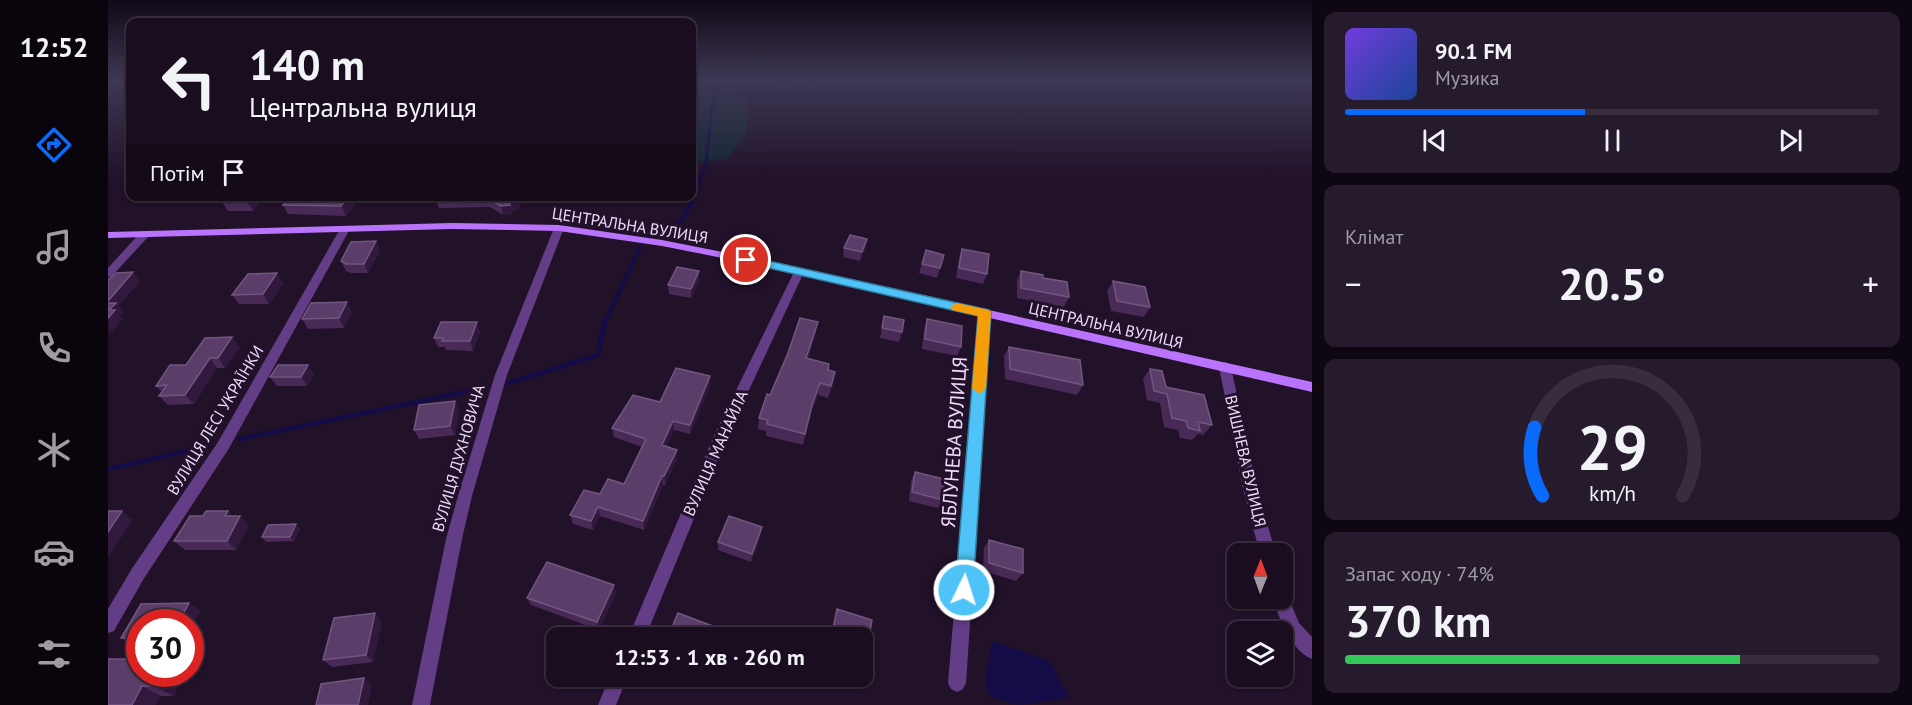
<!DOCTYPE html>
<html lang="uk">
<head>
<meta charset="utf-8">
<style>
	:root { --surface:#190d1f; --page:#261b2c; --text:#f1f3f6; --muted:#9f9ca4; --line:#372d3d; --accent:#0a6bfa }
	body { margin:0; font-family:"PT Sans",sans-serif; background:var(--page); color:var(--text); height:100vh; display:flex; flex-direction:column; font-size:22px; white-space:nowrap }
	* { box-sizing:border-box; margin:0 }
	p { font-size:20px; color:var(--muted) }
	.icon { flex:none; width:33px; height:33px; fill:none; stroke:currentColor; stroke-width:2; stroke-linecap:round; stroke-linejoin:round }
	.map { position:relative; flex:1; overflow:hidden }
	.side { display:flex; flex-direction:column; gap:12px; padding:12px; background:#0e0711; width:600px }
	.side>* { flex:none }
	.hud { position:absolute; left:18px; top:18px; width:570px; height:183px; border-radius:12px; box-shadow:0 2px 4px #0004,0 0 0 2px var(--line); background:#190d1f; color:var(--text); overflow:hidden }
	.needle { width:39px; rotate:1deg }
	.fabs { position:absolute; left:1119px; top:543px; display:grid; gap:12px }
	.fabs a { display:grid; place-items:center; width:66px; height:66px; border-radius:12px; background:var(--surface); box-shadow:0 2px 4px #0004,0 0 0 2px var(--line); font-size:30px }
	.speed { position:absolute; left:18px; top:609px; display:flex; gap:12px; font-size:30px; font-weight:700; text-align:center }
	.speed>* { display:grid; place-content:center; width:78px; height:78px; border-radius:50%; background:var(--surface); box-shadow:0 2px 4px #0004,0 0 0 2px var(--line); line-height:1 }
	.speed .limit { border:9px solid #d22; background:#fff; color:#111 }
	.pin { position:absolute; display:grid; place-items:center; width:51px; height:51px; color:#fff; margin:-26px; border:3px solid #fff; border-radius:50%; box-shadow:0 2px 6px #0007 }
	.me { position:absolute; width:66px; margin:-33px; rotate:4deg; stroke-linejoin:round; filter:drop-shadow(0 0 4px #0008) }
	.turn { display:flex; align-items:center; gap:21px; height:126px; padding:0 24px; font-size:27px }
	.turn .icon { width:78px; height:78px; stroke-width:2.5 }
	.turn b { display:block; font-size:42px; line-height:51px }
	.then { display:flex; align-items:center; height:57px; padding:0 24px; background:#0003; gap:12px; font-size:22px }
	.big { font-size:45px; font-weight:600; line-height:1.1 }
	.side .widget { flex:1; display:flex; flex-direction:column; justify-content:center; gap:9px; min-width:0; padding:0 21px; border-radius:12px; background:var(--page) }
	.side .dial { align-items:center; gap:0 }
	.dial svg { height:156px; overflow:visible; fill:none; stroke:var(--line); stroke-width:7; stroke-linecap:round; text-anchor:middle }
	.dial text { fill:var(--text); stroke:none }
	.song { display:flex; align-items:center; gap:18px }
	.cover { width:72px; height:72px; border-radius:9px; background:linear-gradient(135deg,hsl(260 70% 55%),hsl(220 70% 35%)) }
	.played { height:6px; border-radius:3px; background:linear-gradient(90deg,var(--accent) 45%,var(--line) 45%) }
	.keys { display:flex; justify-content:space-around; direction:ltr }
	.heat { display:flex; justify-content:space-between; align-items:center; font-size:33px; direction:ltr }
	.charge { height:9px; border-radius:4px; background:linear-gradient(90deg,#34c759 74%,var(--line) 0) }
	.trip { position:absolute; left:438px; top:627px; width:327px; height:60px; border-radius:12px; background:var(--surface); box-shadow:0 2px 4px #0004,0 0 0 2px var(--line); font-weight:600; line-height:60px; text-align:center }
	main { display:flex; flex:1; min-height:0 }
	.tabs { display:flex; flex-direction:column; width:108px; justify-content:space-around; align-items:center; background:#0a050c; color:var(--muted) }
	.tabs .icon { width:42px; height:42px }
	.tabs .selected { color:var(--accent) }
	.tabs b { font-size:27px; color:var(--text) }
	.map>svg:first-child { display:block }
	.green { fill:#142533 }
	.water { fill:#140c47 }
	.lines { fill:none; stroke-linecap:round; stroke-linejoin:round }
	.stream-far2 { stroke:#140c47; stroke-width:3 }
	.stream-far1 { stroke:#140c47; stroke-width:4 }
	.stream { stroke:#140c47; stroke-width:4.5 }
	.street { fill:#643d87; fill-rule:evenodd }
	.secondary { fill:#ba73fc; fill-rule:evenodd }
	.wall { fill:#492a57 }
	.shaded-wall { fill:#31183d }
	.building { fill:#5b3d69; stroke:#725680; stroke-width:1.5 }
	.route { fill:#4fc3f7; stroke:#337fa1; stroke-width:1.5 }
	.slow { fill:#f59e0b }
	.labels { text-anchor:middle; stroke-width:6; stroke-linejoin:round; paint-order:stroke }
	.street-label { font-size:16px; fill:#f0dafe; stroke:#211129 }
	.near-street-label { font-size:20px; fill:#f0dafe; stroke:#211129 }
</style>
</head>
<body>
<main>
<nav class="tabs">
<b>12:52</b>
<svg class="icon selected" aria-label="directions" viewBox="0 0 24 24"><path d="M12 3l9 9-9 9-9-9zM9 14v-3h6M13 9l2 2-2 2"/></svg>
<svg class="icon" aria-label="music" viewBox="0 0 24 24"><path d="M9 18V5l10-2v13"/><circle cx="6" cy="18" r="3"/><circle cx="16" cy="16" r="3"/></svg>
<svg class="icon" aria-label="phone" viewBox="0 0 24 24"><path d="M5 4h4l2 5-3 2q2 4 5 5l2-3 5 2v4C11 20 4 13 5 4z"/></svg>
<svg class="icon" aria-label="climate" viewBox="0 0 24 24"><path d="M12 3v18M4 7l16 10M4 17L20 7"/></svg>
<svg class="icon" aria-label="car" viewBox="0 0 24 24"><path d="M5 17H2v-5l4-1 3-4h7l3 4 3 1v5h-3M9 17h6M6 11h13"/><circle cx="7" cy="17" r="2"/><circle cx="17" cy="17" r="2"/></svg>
<svg class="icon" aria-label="filters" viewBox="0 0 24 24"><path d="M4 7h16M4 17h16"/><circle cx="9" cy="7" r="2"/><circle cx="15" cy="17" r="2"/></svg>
</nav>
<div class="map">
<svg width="1204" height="705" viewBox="0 0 1204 705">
	<rect width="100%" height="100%" fill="#211129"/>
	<path class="green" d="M584,80H735L738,89L692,87L658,88L634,92L584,88Z
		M584,93L639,97V132L620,159L584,162Z"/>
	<path class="water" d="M884,641L942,661L961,698L911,705L883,697L877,682Z"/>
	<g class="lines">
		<path class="stream-far2" d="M589,187L598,163L607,80"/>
		<path class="stream-far1" d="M537,235C575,233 577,217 589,186
			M497,322L532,247"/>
		<path class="stream" d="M401,383L490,355L497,320
			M132,439L376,388
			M0,469L101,446"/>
		<path class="street" d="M451,225L456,228L399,375L364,496L354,539L322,705H304L338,539L350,496L387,375L446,228Z
			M237,226L242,229L120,450L35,580L6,631L0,633V609L23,570L110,442L232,229Z
			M36,232L41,235L40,237L4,276L0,277V268L32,233Z
			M691,269L696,272L621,433L537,638H520L607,433L686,272Z
			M877,309L883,313L858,683L855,689L849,692L843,689L840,683L871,313Z
			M1117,362L1121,364L1123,367L1149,489L1168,554H1152L1135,489L1111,367L1113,364Z
			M1174,591L1178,592L1191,623L1204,637V659C1181,649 1173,620 1164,598H1174Z
			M502,676H520L508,705H490Z"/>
		<path class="secondary" d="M344,223L451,225L554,240L660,261L1204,382V392L660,267L554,246L451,231L344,229L0,238V232Z"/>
	</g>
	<path class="wall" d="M157,196L145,211H120L114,202Z
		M162,196H250L251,198L238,216L180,214L175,205L179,200H164Z
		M329,196H416L411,209L404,211V214L395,215L382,207L331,208L327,199Z
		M759,239L757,249L752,261L735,257L736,248Z
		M268,241L272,251L260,273H243L238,271L233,261Z
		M854,249L879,274L875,284L848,278L851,258Z
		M818,250L832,268L829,278L811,273Z
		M591,271V281L583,298L561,294L560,285Z
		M913,271L935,278L961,297L956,307L909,298V280Z
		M1005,281L1042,307L1036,317L1003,311L999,291Z
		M175,283L161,304H131L124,295Z
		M244,312L236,328L200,329L194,319Z
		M776,316L794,332L791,342L772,338Z
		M819,319L853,347L849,356L814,349L816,329Z
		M372,332L365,351L338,350L337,347H330L326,338Z
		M708,333L700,359L721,364L720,370L727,372L725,384L720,398L710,395L702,416L695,445L658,436V431L650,429L651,418L662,395Z
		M132,347L117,368H109L86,404L60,405L51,396L54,392L48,386L78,365Z
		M901,347L975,385L969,395L897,379L896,356Z
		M1042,369L1058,387L1104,425L1095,435L1090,434L1084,440L1072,438L1070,430L1056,427L1052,403L1039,400L1035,378Z
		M206,375L199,386H169L162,377Z
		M602,386L582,434L566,430L558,447L569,459L557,485H555L536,530L492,516L485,530L465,524L462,515L492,494L516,484L534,447L506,437L504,428L552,402Z
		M351,411L347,435L311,439L306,430Z
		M807,472L835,500L830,508L801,501L803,481Z
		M126,516H132L141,525L128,550H77L66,541Z
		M188,524L192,529L186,541L158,542L154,537Z
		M654,527L653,536L643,562L610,550V542Z
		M881,540L915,573L908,581L875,571L876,548Z
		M506,585L508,593L491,630L423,605L419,598Z
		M81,603L92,611L82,629V622H32V646H26L13,638L33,604Z
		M274,621L265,662L224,667L215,660Z
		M32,674H76L65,696H53L0,705Z"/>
	<path class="shaded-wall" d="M144,196H157L145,211L139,202Z
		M241,196H250L251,198L238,216L233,206Z
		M410,196H416L411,209L404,211V214L395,215L393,206Z
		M759,239L757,249L752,261L754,252Z
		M268,241L272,251L260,273L256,264Z
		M591,271V281L583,298V289Z
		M25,272L32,281L11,306L16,312L12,316L15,319L3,333L0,330L1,310L0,301Z
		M169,273L175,283L161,304L155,294Z
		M239,302L244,312L236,328L231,318Z
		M369,322L372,332L365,351L362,341Z
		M710,322L708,333L696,370L698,358Z
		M124,337L132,347L117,368L110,358Z
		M102,358L109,368L86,404L77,395Z
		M200,365L206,375L199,386L193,377Z
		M727,372L725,384L720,398L723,386Z
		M602,376V386L582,434V425Z
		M712,383L710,395L702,416L695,445L704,405Z
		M347,401L351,411L347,435L342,426Z
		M565,421L566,430L555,455L554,445Z
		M569,450V459L557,485L556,476Z
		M554,476L555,485L536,530L535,521Z
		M490,507L492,516L485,530L483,521Z
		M14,511L25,520L0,557V532Z
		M120,511L129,519L117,516Z
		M132,516L141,525L128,550L119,541Z
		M188,524L192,529L186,541L182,537Z
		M654,527L653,536L643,562L644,554Z
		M506,585L508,593L491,630L489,622Z
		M81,603L92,611L82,629V622H71Z
		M267,613L274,621L265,662L258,655Z
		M53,674H76L65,696L46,686Z
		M256,678L264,685L260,705H250Z
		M34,686L53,696L48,705H24Z"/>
	<path class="building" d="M119,196H144L139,202H114Z
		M182,196H241L233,206L175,205Z
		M329,196H410L409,200L401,202L402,205L393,206L380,198L327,199Z
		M742,235L759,239L754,252L736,248Z
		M268,241L256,264H238L233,261L243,242Z
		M854,249L881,254L879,274L851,268Z
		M818,250L836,255L832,268L814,264Z
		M569,267L591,271L583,289L560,285Z
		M913,271L935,275V278L959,282L961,297L913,288Z
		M25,272L0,301V280L8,273Z
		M169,273L155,294L124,295L140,274Z
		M1005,281L1037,287L1042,307L1009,301Z
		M239,302L231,318L194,319L203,303Z
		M0,303H8L1,310H7L0,318Z
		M776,316L796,320L794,332L774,328Z
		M692,318L710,322L698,358L721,364L720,370L727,372L723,386L712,383L704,405L697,434L659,424L660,420L651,418L659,394L662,395L680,353Z
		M819,319L854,326L853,347L817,339Z
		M333,322H369L362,341H334L335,338H326Z
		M124,337L110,358H102L77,395L51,396L59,385L48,386L62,365H78L97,338Z
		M901,347L972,360L975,385L902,369Z
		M170,365H200L193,377H162Z
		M568,368L602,376L582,425L565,421L554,445L569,450L556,476H554L535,521L490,507L483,521L462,515L476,490L492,494L500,479L516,484L538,439L504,428L525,395L552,402Z
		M1042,369L1054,371L1058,387L1096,395L1104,425L1090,422L1092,431L1080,428L1078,421L1064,418L1059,394L1046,391Z
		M347,401L342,426L306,430L311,405Z
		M807,472L836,479L835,500L804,492Z
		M0,511H14L0,532Z
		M98,511H120L117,516H132L119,541H66L82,516H95Z
		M621,516L654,527L644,554L610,542Z
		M188,524L182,537H154L160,525Z
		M881,540L915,549V573L881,563Z
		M439,562L506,585L489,622L419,598Z
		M81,603L71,622H32V638H13L33,604Z
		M729,609L764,620L755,669H754V638H723Z
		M267,613L258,655L215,660L226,618Z
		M570,613L610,628L607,638L560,637Z
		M0,659H32V674H53L46,686H34L24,705H0Z
		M256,678L250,705H208L213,684Z"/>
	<linearGradient id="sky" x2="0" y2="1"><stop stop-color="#120917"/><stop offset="0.45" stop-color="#3d3854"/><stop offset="1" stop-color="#3d3854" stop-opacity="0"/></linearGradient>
	<rect width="1204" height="179" fill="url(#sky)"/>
	<path class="route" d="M638,256L881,310L883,313L865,590L863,597L856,599L850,597L847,590L870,316L634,262L632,260Z"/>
	<path class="slow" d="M849,303L881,310L883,313L878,388L871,394L864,388L870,316L844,310L842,307Z"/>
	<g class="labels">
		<g class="street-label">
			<text transform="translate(522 225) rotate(9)" y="6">ЦЕНТРАЛЬНА ВУЛИЦЯ</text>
			<text transform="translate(998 325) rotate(13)" y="6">ЦЕНТРАЛЬНА ВУЛИЦЯ</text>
			<text transform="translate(107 420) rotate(-59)" y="6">ВУЛИЦЯ ЛЕСІ УКРАЇНКИ</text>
			<text transform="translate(607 453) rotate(-66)" y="6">ВУЛИЦЯ МАНАЙЛА</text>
			<text transform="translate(350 458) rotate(-74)" y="6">ВУЛИЦЯ ДУХНОВИЧА</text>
			<text transform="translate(1138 461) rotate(77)" y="6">ВИШНЕВА ВУЛИЦЯ</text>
		</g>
		<g class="near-street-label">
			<text transform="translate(846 442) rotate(-86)" y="7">ЯБЛУНЕВА ВУЛИЦЯ</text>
		</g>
	</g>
</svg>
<div class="fabs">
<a><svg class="needle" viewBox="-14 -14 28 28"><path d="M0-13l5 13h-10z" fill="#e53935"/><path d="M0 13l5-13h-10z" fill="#9f9ca4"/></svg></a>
<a><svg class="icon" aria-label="layers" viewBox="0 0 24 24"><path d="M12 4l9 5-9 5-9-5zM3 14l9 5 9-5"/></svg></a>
</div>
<div class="speed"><div class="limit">30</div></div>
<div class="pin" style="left:638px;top:260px;background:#d93025"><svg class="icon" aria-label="arrive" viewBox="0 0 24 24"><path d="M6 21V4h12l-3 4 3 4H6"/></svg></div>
<svg class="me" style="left:856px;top:590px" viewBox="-20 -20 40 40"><circle r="17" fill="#4fc3f7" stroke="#fff" stroke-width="3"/><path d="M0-11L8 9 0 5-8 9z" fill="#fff"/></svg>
<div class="trip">12:53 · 1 хв · 260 m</div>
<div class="hud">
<div class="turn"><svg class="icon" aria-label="left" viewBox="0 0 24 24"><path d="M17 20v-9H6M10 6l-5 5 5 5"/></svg><div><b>140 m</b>Центральна вулиця</div></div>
<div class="then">Потім<svg class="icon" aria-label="arrive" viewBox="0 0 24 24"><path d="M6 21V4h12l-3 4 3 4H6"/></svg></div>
</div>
</div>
<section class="side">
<div class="widget">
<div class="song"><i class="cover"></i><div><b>90.1 FM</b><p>Музика</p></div></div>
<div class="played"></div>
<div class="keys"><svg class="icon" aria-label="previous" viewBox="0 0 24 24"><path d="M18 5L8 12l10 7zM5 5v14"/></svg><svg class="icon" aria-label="pause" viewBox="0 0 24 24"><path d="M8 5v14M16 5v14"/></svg><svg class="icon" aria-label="next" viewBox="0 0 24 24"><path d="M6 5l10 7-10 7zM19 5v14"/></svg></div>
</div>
<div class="widget"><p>Клімат</p>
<div class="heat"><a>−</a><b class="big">20.5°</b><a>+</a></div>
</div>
<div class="widget dial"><svg viewBox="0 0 100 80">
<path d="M14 69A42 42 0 1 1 86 69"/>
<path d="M14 69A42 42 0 0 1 10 34" stroke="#0a6bfa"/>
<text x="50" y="56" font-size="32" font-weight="700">29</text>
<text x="50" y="72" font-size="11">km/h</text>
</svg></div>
<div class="widget"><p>Запас ходу · 74%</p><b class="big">370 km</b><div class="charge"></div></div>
</section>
</main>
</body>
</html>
